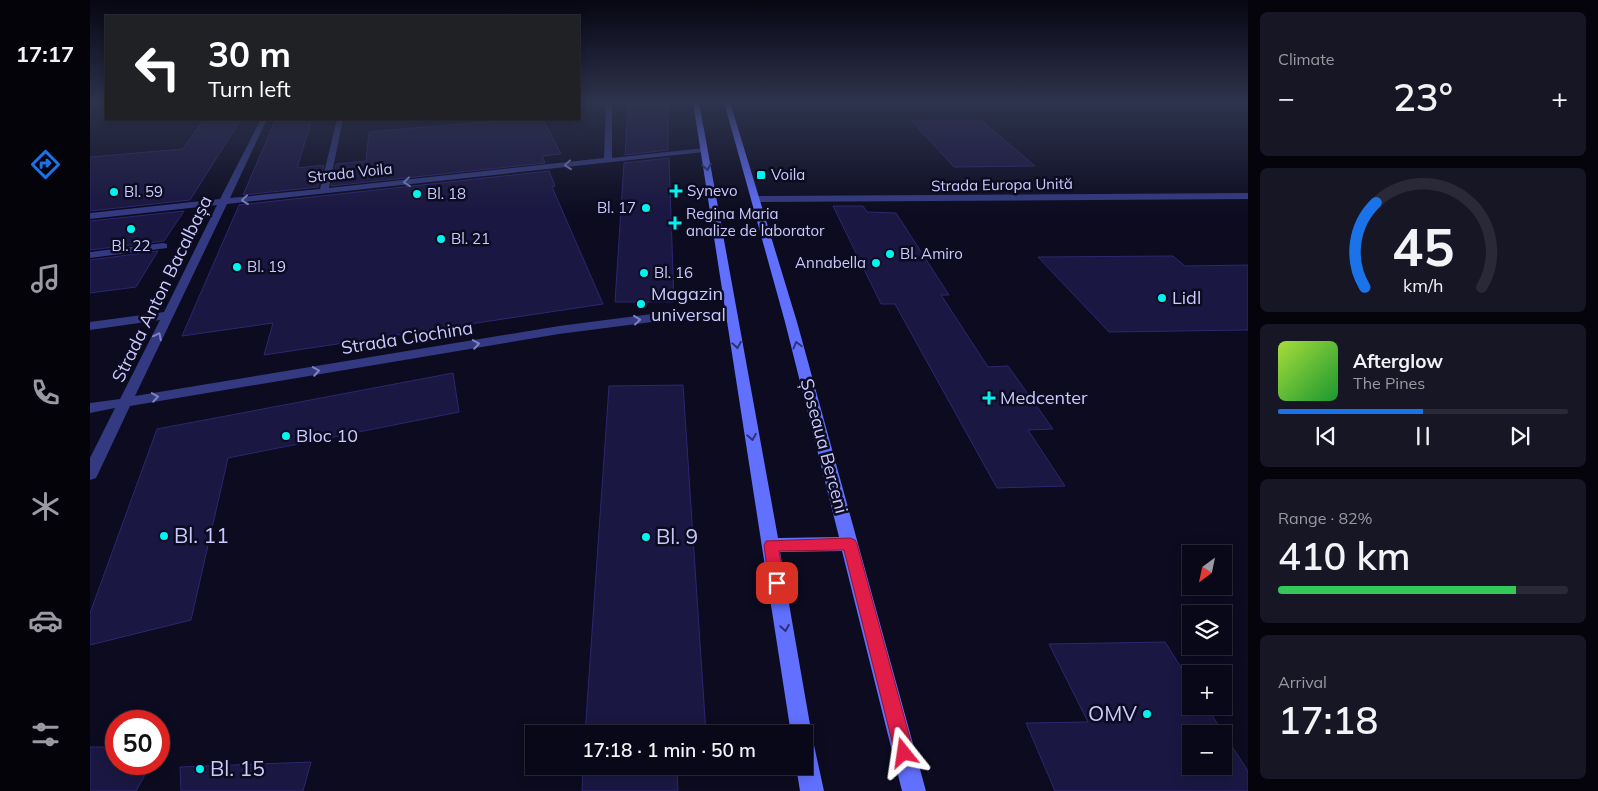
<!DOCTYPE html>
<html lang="en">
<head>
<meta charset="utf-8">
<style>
	:root { --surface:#090818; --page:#171625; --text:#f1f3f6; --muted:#999aa2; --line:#292937; --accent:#1a73e8 }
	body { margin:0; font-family:Mulish,sans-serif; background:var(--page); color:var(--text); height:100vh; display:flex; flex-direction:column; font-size:19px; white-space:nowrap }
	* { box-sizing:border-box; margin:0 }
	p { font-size:16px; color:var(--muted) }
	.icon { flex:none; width:28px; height:28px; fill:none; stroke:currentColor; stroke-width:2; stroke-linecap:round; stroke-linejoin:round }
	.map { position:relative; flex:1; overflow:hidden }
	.panel { display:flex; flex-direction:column; gap:12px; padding:12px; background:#05040d; width:350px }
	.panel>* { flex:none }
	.guide { position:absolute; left:15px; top:15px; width:475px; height:105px; border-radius:0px; box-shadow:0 2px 12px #0003,0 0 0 1px var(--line); background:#202124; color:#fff; overflow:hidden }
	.needle { width:32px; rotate:213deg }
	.buttons { position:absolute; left:1092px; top:545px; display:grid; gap:10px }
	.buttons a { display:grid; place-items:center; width:50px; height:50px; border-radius:0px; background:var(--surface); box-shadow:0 2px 12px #0003,0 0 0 1px var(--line); font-size:25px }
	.speed { position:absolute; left:15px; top:710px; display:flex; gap:10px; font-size:25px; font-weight:700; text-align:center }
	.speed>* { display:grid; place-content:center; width:65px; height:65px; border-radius:50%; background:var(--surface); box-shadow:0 2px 12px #0003,0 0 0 1px var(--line); line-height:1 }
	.speed .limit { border:8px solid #d22; background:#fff; color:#111 }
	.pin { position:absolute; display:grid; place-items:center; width:42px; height:42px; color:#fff; margin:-21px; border-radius:10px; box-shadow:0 2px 8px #0006 }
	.me { position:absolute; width:55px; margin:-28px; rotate:345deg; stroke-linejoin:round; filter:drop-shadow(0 0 4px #0008) }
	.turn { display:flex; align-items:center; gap:18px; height:105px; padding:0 20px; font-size:22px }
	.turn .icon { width:65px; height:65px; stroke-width:2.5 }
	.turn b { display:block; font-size:35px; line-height:42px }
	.big { font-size:38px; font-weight:600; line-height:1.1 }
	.panel .tile { flex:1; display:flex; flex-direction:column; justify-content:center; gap:8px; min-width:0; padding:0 18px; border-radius:8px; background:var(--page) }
	.panel .dial { align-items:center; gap:0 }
	.dial svg { height:130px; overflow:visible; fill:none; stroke:var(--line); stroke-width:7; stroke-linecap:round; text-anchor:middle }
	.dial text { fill:var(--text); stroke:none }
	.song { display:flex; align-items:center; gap:15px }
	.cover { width:60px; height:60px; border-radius:8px; background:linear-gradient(135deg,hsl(80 70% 55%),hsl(130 70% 35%)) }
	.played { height:5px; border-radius:2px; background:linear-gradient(90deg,var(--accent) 50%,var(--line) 50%) }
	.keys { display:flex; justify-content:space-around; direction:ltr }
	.heat { display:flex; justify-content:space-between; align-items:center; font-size:28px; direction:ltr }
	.charge { height:8px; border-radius:4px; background:linear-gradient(90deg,#34c759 82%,var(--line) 0) }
	.trip { position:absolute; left:435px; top:725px; width:288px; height:50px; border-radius:0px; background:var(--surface); box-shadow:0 2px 12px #0003,0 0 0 1px var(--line); font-weight:600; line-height:50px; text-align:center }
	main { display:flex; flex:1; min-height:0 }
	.tabs { display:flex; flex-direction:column; width:90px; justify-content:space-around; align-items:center; background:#04030a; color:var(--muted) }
	.tabs .icon { width:35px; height:35px }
	.tabs .selected { color:var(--accent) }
	.tabs b { font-size:22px; color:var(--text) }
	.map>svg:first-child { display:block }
	.building { fill:#1a1742; stroke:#2d276f; fill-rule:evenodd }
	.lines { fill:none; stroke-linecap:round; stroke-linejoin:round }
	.minor { fill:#343a81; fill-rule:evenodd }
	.tertiary { fill:#343a81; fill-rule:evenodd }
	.secondary { fill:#6170ff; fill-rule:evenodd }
	.oneway { stroke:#7f82c0 }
	.oneway2 { stroke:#2e3379 }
	.route { fill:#e11d48; stroke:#92132f }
	.poi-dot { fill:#00f5f1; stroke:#0c0b20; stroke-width:2 }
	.labels { text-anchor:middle; stroke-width:5; stroke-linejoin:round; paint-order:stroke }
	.far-street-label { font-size:15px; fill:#cacaff; stroke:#0c0b20 }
	.far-poi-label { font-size:15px; fill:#cacaff; stroke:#0c0b20; text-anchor:start }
	.street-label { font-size:18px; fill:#cacaff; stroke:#0c0b20 }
	.poi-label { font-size:18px; fill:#cacaff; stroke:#0c0b20; text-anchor:start }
	.near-poi-label { font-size:21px; fill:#cacaff; stroke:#0c0b20; text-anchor:start }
</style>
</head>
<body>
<main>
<nav class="tabs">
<b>17:17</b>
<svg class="icon selected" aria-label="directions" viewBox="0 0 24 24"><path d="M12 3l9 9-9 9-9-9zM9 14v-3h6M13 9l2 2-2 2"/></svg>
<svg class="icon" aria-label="music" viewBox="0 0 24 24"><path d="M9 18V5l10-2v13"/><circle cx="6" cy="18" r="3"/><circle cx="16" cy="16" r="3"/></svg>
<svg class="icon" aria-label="phone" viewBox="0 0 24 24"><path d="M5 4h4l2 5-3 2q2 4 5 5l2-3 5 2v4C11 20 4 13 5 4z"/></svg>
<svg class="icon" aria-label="climate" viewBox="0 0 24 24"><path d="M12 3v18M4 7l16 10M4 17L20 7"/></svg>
<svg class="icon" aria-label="car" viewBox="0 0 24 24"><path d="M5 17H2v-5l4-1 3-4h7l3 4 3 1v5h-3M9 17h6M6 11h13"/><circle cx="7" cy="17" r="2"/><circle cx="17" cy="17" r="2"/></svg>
<svg class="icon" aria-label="filters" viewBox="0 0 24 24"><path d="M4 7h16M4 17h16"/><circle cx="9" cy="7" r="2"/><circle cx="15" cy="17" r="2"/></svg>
</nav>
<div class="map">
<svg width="1158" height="791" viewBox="0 0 1158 791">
	<rect width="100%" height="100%" fill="#0c0b20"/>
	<path class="building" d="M538,102H578V150L535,155Z
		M114,119H151L100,200L0,211V157L93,149Z
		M186,119H222L207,168L234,165L228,187L153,195Z
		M429,119H453L471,154L452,156L455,163L241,186L246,164L276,161L279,132Z
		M822,121H892L945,166L864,167Z
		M579,158L584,302H525L534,163Z
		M459,171L465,186L462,187L513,304L174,355L183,323L92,336L149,205Z
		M743,206H773L777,212L806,213L859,295H851L898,367L918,366L963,429L938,430L975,486L907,488L805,304H791Z
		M94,211L74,241L0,250V221Z
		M68,251L46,287L0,293V260Z
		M1083,256L1095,266L1158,265V330L1019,332L948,257Z
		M363,373L369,412L138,458L101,620L0,645V613L67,429Z
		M593,385L616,734H495L519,386Z
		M1075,642L1101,683V706H1116L1158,771V791H965L936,723L998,722L959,644ZM1101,734H1134V766H1101Z
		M0,747H26V764H61L46,791H0Z
		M221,762L213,791H91L90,767Z
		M493,766H618V768H587L588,791H492Z"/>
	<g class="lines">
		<path class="minor" d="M516,102H522V158L614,148L618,150L614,152L137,204L45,396L469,326L562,314L642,311L648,315L646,317L562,322L469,334L40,406L8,474L6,478L0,480V458L25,408L0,413V403L30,399L70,320L0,330V322L74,312L127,205L0,219V213L130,199L171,119H177L140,198L230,189L247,119H253L239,188L514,158Z
			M73,243L77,244V248L0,258V252Z"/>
		<path class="tertiary" d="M1158,193V199L666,202L662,199L666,196Z"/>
		<path class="secondary" d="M603,102H609L688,538L749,537L695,322L634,102H640L707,322L836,791H812L752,551L690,552L722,736L734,791H710L706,766H714V734H701Z"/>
	</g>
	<defs><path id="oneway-chevron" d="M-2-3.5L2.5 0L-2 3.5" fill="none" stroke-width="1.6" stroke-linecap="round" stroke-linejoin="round" transform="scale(1.25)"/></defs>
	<g class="oneway">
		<use href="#oneway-chevron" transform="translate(478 165) rotate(174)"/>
		<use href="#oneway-chevron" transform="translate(317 182) rotate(174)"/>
		<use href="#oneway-chevron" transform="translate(155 200) rotate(174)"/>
		<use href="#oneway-chevron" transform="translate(547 320) rotate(-6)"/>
		<use href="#oneway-chevron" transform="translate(68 336) rotate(-64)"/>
		<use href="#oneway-chevron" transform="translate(386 344) rotate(-9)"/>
		<use href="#oneway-chevron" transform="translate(226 371) rotate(-9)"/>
		<use href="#oneway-chevron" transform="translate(65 397) rotate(-9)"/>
	</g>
	<g class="oneway2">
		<use href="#oneway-chevron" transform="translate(617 167) rotate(80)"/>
		<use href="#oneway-chevron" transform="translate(647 345) rotate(81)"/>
		<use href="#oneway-chevron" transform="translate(707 345) rotate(-105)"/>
		<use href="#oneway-chevron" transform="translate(662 437) rotate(80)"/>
		<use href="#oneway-chevron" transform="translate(695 628) rotate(81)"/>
	</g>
	<linearGradient id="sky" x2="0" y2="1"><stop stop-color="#070612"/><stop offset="0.48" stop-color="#2e344e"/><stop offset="1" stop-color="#2e344e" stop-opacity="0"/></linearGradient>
	<rect width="1158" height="213" fill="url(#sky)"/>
	<path class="route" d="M760,538L765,540L767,544L824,753L821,760L814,762L808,760L805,753L754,550L689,551L695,583L692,588L687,589L682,588L679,583L674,545L676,541Z"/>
	<g class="poi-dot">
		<rect x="666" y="170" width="10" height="10" rx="2.5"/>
		<path d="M583.5 183.5h5v5h5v5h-5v5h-5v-5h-5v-5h5z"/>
		<circle cx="24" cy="192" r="5"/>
		<circle cx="327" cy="194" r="5"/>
		<circle cx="556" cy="208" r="5"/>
		<path d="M582.5 215.5h5v5h5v5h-5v5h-5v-5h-5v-5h5z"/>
		<circle cx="41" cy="229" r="5"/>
		<circle cx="351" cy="239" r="5"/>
		<circle cx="800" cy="254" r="5"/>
		<circle cx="786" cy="263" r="5"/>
		<circle cx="147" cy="267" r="5"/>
		<circle cx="554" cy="273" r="5"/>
		<circle cx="1072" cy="298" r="5"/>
		<circle cx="551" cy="304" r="5"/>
		<path d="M896.5 390.5h5v5h5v5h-5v5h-5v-5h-5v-5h5z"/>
		<circle cx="196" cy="436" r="5"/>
		<circle cx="74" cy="536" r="5"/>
		<circle cx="556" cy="537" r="5"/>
		<circle cx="1057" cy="714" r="5"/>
		<circle cx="110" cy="769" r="5"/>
	</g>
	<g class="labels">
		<g class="far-street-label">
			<text transform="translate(260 173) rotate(-6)" y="5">Strada Voila</text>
			<text transform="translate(912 185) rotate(-1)" y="5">Strada Europa Unită</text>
		</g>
		<g class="far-poi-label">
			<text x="681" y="180">Voila</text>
			<text x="597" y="196">Synevo</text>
			<text x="34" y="197">Bl. 59</text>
			<text x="337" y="199">Bl. 18</text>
			<text x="546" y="213" text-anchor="end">Bl. 17</text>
			<text x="596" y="219">Regina Maria<tspan x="596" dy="17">analize de laborator</tspan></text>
			<text x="361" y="244">Bl. 21</text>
			<text x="41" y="251" text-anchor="middle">Bl. 22</text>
			<text x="810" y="259">Bl. Amiro</text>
			<text x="776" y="268" text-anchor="end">Annabella</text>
			<text x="157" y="272">Bl. 19</text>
			<text x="564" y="278">Bl. 16</text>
		</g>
		<g class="street-label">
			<text transform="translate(72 289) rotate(-64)" y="6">Strada Anton Bacalbașa</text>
			<text transform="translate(317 338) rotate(-9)" y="6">Strada Ciochina</text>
			<text transform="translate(734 446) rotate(75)" y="6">Șoseaua Berceni</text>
		</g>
		<g class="poi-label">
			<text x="561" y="300">Magazin<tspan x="561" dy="21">universal</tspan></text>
			<text x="1082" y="304">Lidl</text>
			<text x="910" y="404">Medcenter</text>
			<text x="206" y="442">Bloc 10</text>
		</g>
		<g class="near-poi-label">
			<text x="84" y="543">Bl. 11</text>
			<text x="566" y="544">Bl. 9</text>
			<text x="1047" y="721" text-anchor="end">OMV</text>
			<text x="120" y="776">Bl. 15</text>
		</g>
	</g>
</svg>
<div class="buttons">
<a><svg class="needle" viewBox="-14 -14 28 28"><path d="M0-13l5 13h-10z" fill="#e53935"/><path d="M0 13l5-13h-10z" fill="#999aa2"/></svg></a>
<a><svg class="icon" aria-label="layers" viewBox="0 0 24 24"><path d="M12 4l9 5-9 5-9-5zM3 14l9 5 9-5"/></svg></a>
<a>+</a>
<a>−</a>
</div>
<div class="speed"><div class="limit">50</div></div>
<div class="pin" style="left:687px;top:583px;background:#d93025"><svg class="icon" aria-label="arrive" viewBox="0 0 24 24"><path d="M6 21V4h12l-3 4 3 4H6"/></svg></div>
<svg class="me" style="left:814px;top:753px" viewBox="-20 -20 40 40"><path d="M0-17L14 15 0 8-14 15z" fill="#e11d48" stroke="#fff" stroke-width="4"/></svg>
<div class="trip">17:18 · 1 min · 50 m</div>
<div class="guide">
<div class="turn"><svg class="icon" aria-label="left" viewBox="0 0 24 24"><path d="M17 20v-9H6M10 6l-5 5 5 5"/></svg><div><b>30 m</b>Turn left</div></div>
</div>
</div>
<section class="panel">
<div class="tile"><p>Climate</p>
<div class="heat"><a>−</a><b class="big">23°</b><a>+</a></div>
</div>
<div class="tile dial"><svg viewBox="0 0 100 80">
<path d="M14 69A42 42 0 1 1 86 69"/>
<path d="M14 69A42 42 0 0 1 21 17" stroke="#1a73e8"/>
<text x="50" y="56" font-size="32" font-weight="700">45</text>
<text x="50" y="72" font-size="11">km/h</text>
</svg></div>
<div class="tile">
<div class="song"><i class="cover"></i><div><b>Afterglow</b><p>The Pines</p></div></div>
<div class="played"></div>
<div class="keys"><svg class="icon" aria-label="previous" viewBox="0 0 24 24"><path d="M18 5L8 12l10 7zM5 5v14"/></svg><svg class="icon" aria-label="pause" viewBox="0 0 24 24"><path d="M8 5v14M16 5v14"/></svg><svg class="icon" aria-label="next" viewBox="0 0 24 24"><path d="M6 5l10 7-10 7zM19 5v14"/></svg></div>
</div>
<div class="tile"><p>Range · 82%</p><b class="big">410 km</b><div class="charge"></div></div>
<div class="tile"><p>Arrival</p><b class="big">17:18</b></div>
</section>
</main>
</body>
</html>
